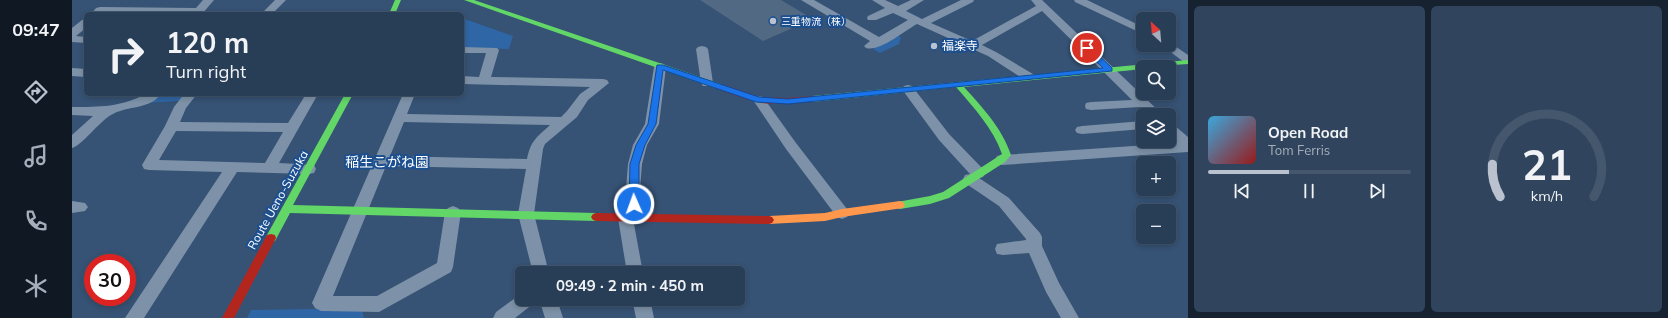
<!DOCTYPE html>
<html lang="en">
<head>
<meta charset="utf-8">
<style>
	:root { --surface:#283e57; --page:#30455d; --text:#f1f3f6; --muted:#a5aeba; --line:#44576d; --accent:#b9c2ce }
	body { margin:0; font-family:Mulish,"Noto Sans JP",sans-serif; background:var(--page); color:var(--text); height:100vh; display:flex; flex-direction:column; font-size:15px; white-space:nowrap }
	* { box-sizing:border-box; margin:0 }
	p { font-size:13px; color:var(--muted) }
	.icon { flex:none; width:22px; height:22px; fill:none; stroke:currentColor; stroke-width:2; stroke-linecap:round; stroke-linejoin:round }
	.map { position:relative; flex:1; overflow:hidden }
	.drawer { display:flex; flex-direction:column; gap:6px; padding:6px; background:#162230; width:480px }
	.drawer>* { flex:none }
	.guide { position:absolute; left:12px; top:12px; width:380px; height:84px; border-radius:6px; box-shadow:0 2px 6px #0003,0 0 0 1px var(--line); background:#283e57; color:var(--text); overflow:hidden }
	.needle { width:26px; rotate:334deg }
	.fabs { position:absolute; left:1064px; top:12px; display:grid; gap:8px }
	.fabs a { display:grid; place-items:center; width:40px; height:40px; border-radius:6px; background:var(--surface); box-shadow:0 2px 6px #0003,0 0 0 1px var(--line); font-size:20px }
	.speed { position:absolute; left:12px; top:254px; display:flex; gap:8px; font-size:20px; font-weight:700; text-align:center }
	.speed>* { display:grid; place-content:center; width:52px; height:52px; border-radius:50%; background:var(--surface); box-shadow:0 2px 6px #0003,0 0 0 1px var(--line); line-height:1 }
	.speed .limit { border:6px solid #d22; background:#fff; color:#111 }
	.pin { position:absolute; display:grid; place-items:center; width:34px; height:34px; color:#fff; margin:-17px; border:2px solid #fff; border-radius:50%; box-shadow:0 1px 4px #0007 }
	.me { position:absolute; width:44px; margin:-22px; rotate:358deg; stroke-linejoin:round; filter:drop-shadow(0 0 3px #0008) }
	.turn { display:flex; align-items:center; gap:14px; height:84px; padding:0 16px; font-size:18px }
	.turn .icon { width:52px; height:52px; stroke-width:2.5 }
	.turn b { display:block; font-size:28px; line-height:34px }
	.drawer .tile { flex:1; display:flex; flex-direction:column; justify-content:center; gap:6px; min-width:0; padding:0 14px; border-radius:6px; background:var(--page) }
	.drawer .dial { align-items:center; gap:0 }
	.dial svg { height:104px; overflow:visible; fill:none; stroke:var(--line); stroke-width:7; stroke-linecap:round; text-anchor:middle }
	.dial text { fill:var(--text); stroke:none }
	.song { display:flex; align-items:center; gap:12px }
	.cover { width:48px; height:48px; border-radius:6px; background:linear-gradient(135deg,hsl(200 70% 55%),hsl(0 70% 35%)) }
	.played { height:4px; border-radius:2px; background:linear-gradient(90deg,var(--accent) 40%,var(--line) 40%) }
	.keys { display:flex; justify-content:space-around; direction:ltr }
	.drawer .tiles { flex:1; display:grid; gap:6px; grid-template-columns:repeat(2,1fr) }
	.trip { position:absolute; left:443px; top:266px; width:230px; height:40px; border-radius:6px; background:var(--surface); box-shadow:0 2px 6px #0003,0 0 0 1px var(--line); font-weight:700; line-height:40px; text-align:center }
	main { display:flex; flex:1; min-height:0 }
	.tabs { display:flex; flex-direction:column; width:72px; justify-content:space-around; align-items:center; background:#101923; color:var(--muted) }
	.tabs .icon { width:28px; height:28px }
	.tabs .selected { color:var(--accent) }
	.tabs b { font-size:18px; color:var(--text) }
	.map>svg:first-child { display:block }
	.green { fill:#2f66a5 }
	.building { fill:#526984 }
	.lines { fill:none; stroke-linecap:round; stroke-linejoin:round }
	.street { fill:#7d92a8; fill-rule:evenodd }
	.fast { fill:#63d668; fill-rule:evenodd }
	.slow { fill:#ff974d; fill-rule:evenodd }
	.jam { fill:#b3261e; fill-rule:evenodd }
	.route { fill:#1a73e8; stroke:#114b97 }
	.poi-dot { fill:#b9c2ce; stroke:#1b4f8f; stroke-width:1.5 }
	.labels { text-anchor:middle; stroke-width:4; stroke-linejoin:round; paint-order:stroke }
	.far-poi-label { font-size:10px; fill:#fff; stroke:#1b4f8f; text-anchor:start }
	.poi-label { font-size:12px; fill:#fff; stroke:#1b4f8f; text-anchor:start }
	.street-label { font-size:12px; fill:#fff; stroke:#1b4f8f }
	.quarter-label { font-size:14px; fill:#fff; stroke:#1b4f8f }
</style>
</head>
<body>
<main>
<nav class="tabs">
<b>09:47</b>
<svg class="icon selected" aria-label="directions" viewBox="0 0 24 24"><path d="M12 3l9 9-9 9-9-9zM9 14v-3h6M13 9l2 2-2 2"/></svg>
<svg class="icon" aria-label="music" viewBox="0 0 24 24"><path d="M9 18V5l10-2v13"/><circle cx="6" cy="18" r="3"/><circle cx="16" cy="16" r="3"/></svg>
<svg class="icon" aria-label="phone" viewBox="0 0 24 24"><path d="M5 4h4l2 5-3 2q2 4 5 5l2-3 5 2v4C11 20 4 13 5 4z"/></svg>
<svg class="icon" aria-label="climate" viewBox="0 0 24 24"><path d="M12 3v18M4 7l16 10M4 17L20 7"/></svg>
</nav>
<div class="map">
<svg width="1116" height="318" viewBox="0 0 1116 318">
	<rect width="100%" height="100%" fill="#365274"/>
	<path class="green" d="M390,18L441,36L437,49L390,48Z
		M826,36L829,37L827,44L808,53L801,49Z
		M92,94H107L110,98L106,101L74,103Z
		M240,309L290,310L292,318H175L179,310Z"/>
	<path class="building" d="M628,0H709L741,19L691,41Z"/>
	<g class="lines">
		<path class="street" d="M131,0H142L130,14H19L24,8L28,7L124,8Z
			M203,0H214L200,14H189Z
			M729,0H742L807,37L836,20L821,13L804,20H796L795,18L796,16L813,8L800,0H813L826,6L839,0H852L834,11L850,19L889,0H902L901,2L859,23L900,41L964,6L959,0H970L1091,115H1076L1068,107L1019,110L1014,109L1013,106L1014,103L1019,102L1060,100L970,11L910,45L924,52L961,74L963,77L961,80H953L916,56L845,24C832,31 808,52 794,48L792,46L798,41Z
			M1002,0H1015L1071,27V34L1003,2Z
			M14,19V28L4,36L14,37V43L0,42V28L10,20Z
			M1097,42L1116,55V64L1112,62L1089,45H1097Z
			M630,46L634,47L636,49L641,83L639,86H631L629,83L624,49L626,47Z
			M390,47L425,48L427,50L419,77L531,79L535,80L537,83L516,100L505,117L473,144L471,149L462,214L477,273H461L446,214L454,169L314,166L261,296H305L365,263L373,212L376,208L381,206L386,208L389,212L381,267L379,272L307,312L249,311L243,308L240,303L331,94H343L335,114L489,117L495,111L508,94L518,87L390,84V76L407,77L414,53H390ZM332,122L478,125C465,137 459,140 455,159L318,156Z
			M588,63L592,64L594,67L587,124L575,145L570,164L568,189L571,218L568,222L562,224L571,273H555L546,218L549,214L555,212L554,189L556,164L561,145L573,124L582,67L584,64Z
			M0,68L14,69V77L0,76Z
			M836,85L840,86L877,134L911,169L913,173L911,177L907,178L937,198L968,233L970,237V246L987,283L1007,318H989L974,292L957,253L931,255L925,254L923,249L925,244L954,240V239L927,206L893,183L891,179L893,175L898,174L867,140L832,92L830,89L832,86Z
			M74,94H89C79,109 55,106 41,114C28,120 11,145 0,148V135L21,116L0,115V107C28,107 49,107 74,94Z
			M112,94H125L114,108L108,122L216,123L234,94H246L207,163L242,165L244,169L242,173L237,174L165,172L72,318H53L150,172L77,170L72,169L70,165L93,126L102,107ZM104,131L211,132L193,163L87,160Z
			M687,96L691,97L724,143L775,209L778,213L775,217L770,219L765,217L714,149L681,100L683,97Z
			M1071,121V129L1010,134L1005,133L1003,130L1005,127L1010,126Z
			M1097,124L1102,125L1116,137V152L930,165L925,164L923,160L925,156L930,155L1105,143L1097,135Z
			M0,201L13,203L16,207L13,211L0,213Z
			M450,293V299H464L461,304L443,318H421L424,312Z
			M467,299H485L491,318H473Z
			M560,299H578L582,318H564Z"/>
		<path class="fast" d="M323,0H329L323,14H317Z
			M392,0H402L649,84L650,86L649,88H643Z
			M1116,60V64L1071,67V69L892,87C911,108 930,128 939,155L933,162L877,198L858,204L828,209L825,208L823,205L825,202L858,196L871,192L930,154C921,128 902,108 884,87L740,102L736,99L740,96Z
			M273,94H281L221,205L524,213L527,214L529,217L527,220L524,221L218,213L203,241L199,242L195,241L194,238L195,235Z"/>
		<path class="slow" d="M828,201L831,202L833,205L831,208L770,217L753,221L697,224L694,223L692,220L694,217L697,216L753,213L770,209Z"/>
		<path class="jam" d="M643,84H649L688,97L715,98L740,96L744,99C738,105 695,105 685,102C671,99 657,93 643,88L642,86Z
			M524,213L697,216L700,217L702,220L700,223L697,224L524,221L521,220L519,217L521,214Z
			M199,234L203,235L204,238L162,318H150L195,235Z"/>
	</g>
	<path class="route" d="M1015,46L1018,47L1040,68V71L716,104L684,102L591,70L584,124L573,145L567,164V204L566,206H559L557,204L558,164L564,145L576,124L585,65H591L687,97L716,99L1031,68L1012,50V47Z"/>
	<g class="poi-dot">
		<circle cx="701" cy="21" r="4"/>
		<circle cx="862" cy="46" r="4"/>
	</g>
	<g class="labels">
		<g class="far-poi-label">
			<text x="709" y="25">三重物流（株）</text>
		</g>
		<g class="poi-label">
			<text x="870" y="50">福楽寺</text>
		</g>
		<g class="street-label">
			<text transform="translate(206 200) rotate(-61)" y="4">Route Ueno-Suzuka</text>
		</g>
		<g class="quarter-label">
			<text x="315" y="167">稲生こがね園</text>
		</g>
	</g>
</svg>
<div class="fabs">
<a><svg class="needle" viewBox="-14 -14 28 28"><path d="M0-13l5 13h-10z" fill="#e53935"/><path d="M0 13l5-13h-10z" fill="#a5aeba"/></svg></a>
<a><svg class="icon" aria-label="search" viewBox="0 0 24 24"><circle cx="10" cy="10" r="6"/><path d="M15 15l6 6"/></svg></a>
<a><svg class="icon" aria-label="layers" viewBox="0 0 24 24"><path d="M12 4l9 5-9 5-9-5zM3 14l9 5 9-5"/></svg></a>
<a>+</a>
<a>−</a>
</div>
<div class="speed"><div class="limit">30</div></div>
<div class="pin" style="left:1015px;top:48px;background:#d93025"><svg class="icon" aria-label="arrive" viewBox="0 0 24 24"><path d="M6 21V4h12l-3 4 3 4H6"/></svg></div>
<svg class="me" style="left:562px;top:204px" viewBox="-20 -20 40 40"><circle r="17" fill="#1a73e8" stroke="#fff" stroke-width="3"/><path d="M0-11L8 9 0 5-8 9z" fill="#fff"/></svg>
<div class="trip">09:49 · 2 min · 450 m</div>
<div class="guide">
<div class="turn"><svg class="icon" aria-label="right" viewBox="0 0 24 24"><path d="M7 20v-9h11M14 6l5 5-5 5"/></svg><div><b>120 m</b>Turn right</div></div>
</div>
</div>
<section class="drawer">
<div class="tiles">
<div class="tile">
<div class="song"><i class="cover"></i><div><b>Open Road</b><p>Tom Ferris</p></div></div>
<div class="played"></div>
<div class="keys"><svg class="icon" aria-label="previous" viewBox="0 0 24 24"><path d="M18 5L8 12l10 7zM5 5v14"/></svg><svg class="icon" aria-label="pause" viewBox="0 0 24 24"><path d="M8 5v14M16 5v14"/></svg><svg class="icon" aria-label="next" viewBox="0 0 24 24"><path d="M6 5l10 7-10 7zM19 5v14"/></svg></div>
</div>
<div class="tile dial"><svg viewBox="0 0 100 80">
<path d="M14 69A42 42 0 1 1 86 69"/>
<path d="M14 69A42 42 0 0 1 8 44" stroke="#b9c2ce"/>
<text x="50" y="56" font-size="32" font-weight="700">21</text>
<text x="50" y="72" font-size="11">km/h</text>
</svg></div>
</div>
</section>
</main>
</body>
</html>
